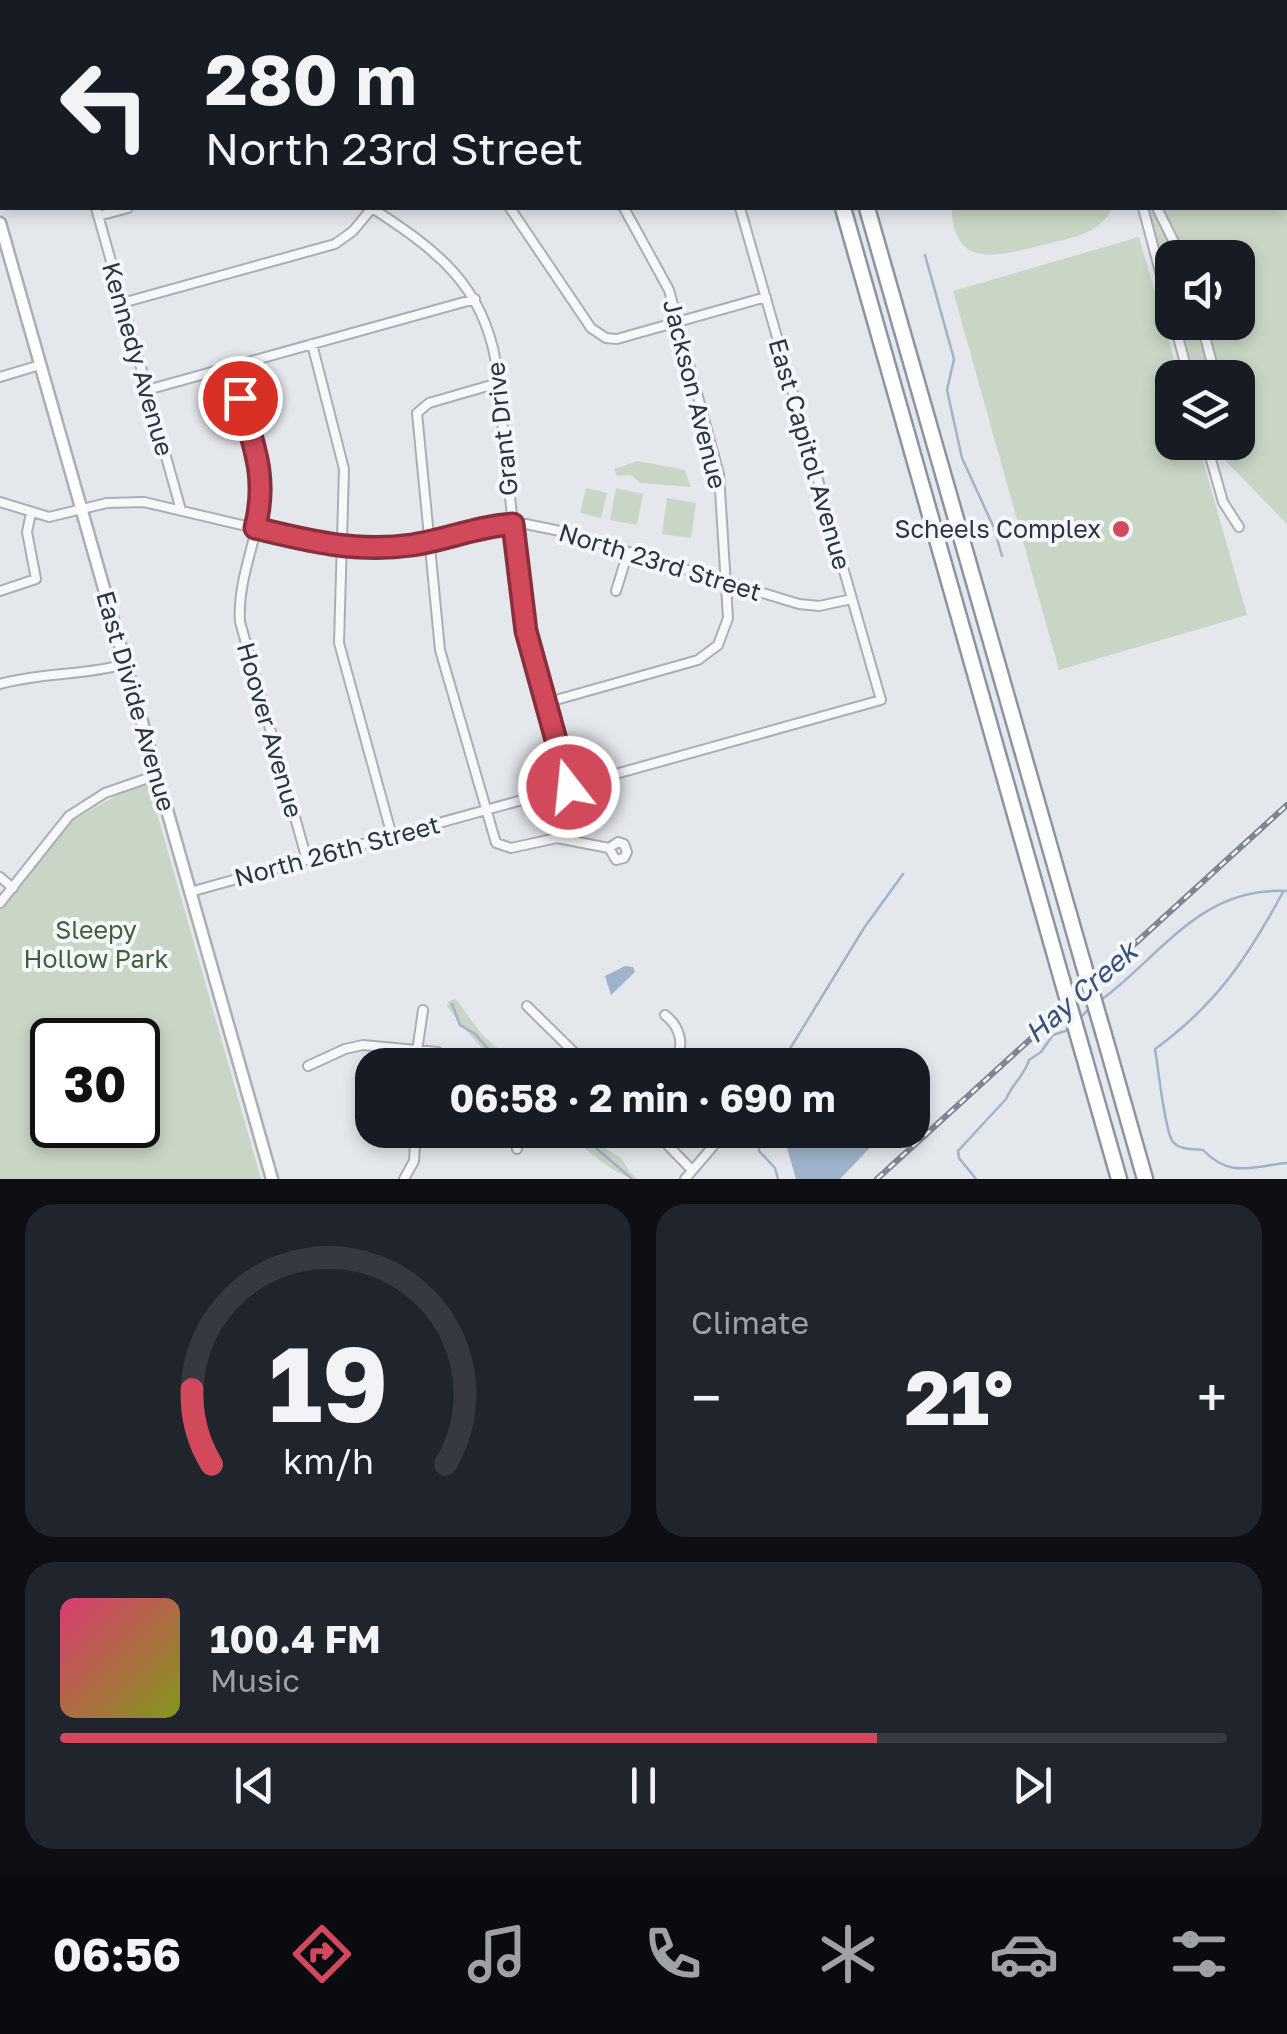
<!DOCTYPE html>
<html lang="en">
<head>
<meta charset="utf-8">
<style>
	:root { --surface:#171b24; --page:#20242c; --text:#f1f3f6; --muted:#9ea1a6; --line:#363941; --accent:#d1495b }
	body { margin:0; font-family:"Golos Text",sans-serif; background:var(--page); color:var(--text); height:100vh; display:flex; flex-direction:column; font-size:38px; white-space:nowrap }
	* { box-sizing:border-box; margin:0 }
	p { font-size:32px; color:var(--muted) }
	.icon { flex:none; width:55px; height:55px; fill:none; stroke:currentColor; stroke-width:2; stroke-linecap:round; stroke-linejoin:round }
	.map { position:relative; height:1179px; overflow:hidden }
	.sheet { display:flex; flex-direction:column; gap:25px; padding:25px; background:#0d0f14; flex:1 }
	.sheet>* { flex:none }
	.hud { position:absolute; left:0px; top:0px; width:1288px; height:210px; box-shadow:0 5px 15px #0003; background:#171b24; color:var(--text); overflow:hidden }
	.buttons { position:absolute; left:1155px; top:240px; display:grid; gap:20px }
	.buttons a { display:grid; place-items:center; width:100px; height:100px; border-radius:20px; background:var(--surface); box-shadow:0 5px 15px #0003; font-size:50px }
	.speed { position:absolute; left:30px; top:1018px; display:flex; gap:20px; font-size:50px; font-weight:700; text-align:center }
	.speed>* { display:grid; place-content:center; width:130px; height:130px; border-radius:50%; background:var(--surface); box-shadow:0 5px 15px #0003; line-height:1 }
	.speed .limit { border:5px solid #111; border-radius:15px; background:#fff; color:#111 }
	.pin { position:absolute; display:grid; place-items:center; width:85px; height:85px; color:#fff; margin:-42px; border:5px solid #fff; border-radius:50%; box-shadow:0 2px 10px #0007 }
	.me { position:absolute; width:110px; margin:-55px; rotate:344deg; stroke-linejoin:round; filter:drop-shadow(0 0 8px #0008) }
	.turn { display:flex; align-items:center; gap:35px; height:210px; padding:0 40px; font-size:45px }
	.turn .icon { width:130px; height:130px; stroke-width:2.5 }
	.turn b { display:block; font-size:70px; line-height:85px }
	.big { font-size:75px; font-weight:700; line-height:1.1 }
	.sheet .widget { flex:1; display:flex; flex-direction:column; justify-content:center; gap:15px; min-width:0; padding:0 35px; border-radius:30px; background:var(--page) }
	.sheet .dial { align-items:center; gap:0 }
	.dial svg { height:260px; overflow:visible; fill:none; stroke:var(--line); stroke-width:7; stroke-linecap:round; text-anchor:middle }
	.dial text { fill:var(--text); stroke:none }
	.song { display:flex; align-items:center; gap:30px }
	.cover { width:120px; height:120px; border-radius:15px; background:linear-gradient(135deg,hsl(340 70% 55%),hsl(70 70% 35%)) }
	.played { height:10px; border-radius:5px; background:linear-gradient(90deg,var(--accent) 70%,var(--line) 70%) }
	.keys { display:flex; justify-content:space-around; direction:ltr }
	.heat { display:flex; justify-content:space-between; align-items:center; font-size:55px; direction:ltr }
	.sheet .tiles { flex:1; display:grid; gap:25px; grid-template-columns:1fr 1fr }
	.widget:last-child { grid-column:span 2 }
	.trip { position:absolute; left:355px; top:1048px; width:575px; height:100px; border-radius:30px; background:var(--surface); box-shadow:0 5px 15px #0003; font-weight:700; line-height:100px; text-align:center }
	.tabs { display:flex; height:160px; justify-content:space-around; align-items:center; background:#090b0e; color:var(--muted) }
	.tabs .icon { width:70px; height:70px }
	.tabs .current { color:var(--accent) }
	.tabs b { font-size:45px; color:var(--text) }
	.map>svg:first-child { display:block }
	.green { fill:#c9d6c5; fill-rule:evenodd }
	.water { fill:#9fb4cc }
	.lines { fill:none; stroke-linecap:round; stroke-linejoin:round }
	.stream { stroke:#9fb4cc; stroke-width:2.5 }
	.street-casing { stroke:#a9aeb7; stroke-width:12 }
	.secondary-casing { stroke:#a9aeb7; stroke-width:15 }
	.highway-casing { stroke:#8b94a3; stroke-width:19 }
	.street { stroke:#f7f8fa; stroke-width:8 }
	.secondary { stroke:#fff; stroke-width:10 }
	.highway { stroke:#fff; stroke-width:14 }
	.rail-casing { stroke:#7d8696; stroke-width:6 }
	.rail { stroke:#f4f6f9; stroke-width:2.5; stroke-dasharray:8; stroke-linecap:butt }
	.highway-bridge-casing { stroke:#8b94a3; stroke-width:19; stroke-linecap:butt }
	.highway-bridge { stroke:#fff; stroke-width:14 }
	.route-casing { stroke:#882f3b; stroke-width:25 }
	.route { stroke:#d1495b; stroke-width:18 }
	.poi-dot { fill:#d1495b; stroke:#f4f6f9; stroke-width:4 }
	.labels { text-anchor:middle; stroke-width:8; stroke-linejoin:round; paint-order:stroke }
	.street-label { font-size:25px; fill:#2b3445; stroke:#f4f6f9 }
	.poi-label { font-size:25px; fill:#2b3445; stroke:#f4f6f9; text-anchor:end }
	.park-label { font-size:25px; fill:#3f6138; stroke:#f4f6f9 }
	.water-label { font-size:28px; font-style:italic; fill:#34527a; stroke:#f4f6f9 }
</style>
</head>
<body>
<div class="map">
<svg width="1287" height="1179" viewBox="0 0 1287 1179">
	<rect width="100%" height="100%" fill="#e4e7ec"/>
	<path class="green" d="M1101,0H1287V524L1213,448L1211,443L1238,442V378L1193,377L1178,323L1238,322V258H1172V302L1147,208H1285V2H1101Z
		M952,208H1112C1100,236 1065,239 1038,246C997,257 952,268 952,208Z
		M1139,237L1179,377L1172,378V442L1198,443L1247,615L1059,670L953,291Z
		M638,461L685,470L691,487L640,483L631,475L617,476L614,469Z
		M586,488L607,493L601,518L580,513Z
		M616,488L643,494L637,525L610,520Z
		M667,498L696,503L691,538L662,534Z
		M147,778L261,1179H0V903L53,832ZM52,1040H138V1125H52Z
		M456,999C464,1009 474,1025 482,1034C493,1046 505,1052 514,1065H496C480,1044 462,1028 447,1006L449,1001Z
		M564,1130C601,1130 584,1132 608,1150C612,1153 618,1155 622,1159C628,1168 629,1173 638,1179C617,1179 581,1145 564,1130Z"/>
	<path class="water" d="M625,966L633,967L635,972L611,995L605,976Z
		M790,1130H887L840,1179H796L787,1148Z"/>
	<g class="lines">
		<path class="stream" d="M925,255L954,359L947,390L962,458L994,528L1002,556
			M1283,892C1248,957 1216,1005 1155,1049C1158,1066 1165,1133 1173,1142C1180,1150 1193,1149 1203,1150C1231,1179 1252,1166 1287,1163
			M1101,1000C1162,955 1201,886 1287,891
			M452,1004L460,1025L475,1034L502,1065
			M1079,1019L1091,1007
			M780,1065L864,928L903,874
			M575,1130L632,1179
			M760,1130L759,1151L775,1168L778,1179
			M976,1179L959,1158L958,1151L1006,1099C1012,1084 1025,1075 1029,1060L1041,1052L1053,1035L1071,1029"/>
		<defs>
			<path id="street" d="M36,0L37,2
				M126,0V2
				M217,0V2
				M307,0V2
				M400,0V2
				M1085,0V2
				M96,208L181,510
				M510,208L591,328L606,338L617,339L766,297
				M1143,208L1172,317
				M1157,208L1182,258
				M98,216L128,208
				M122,303L335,244L353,231L372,208
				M1174,322L1189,378
				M1201,322L1216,378
				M312,344L344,469L339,643L392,836
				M231,366C243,406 266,455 262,497C258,539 237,579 240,622L307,860
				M0,377L40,365
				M498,383L429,403L417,413L440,650L496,843L511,848L557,838L609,848L618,842L624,844L627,852L624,858L616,860L609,848
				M147,390L475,299
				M1206,442L1223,502L1239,527
				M0,502L49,517L107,503L144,502L322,544L354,548L415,545L498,525L526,524L560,531L799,604L819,606L852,599
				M0,591L36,579L27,532L31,513
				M616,591L628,552
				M0,684C42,672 84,676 125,664
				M545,703L698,660L718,645L728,618L719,474L669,290L624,208
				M569,787L881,700L740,208
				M0,877L13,888
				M190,892L569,787L523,621L496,363C483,284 435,249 372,208
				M0,903L69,816L105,793L157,775
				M527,1006L587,1065
				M665,1015C682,1028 685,1048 673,1065
				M415,1065L423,1010
				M563,1065L575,1053
				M308,1066L345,1049L363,1045L438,1052
				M511,1130L517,1149
				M653,1130L691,1169
				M404,1179L414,1161L416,1130
				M685,1179L727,1130"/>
			<path id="secondary" d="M507,0L508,2
				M526,2L535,0
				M0,147L2,146
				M0,223L272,1179"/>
			<path id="highway" d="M784,0V2
				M809,0V2
				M843,208L1062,980
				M867,208L1083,963
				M1104,1035L1145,1179
				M1083,1053L1119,1179"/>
		</defs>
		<use href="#street" class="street-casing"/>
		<use href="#secondary" class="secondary-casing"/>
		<use href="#highway" class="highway-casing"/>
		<use href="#street" class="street"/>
		<use href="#secondary" class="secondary"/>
		<use href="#highway" class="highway"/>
		<defs>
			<path id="rail" d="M877,1179L1287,805"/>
		</defs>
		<use href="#rail" class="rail-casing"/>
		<use href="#rail" class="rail"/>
		<defs>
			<path id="highway-bridge" d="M1083,963L1104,1035
				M1062,980L1083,1053"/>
		</defs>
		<use href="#highway-bridge" class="highway-bridge-casing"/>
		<use href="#highway-bridge" class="highway-bridge"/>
	</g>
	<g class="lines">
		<defs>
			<path id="route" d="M240,398C254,446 268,478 255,528C308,541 357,553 412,545C446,540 478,526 513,524L526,631L569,787"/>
		</defs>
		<use href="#route" class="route-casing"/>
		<use href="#route" class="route"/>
	</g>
	<circle class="poi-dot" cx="1121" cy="529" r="10"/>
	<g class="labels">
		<g class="street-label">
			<text transform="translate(138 359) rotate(74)" y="9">Kennedy Avenue</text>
			<text transform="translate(695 394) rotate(76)" y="9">Jackson Avenue</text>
			<text transform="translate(502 429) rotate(-96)" y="9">Grant Drive</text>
			<text transform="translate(810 454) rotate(74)" y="9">East Capitol Avenue</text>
			<text transform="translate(660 562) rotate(17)" y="9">North 23rd Street</text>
			<text transform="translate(136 701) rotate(74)" y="9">East Divide Avenue</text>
			<text transform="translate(270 730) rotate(74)" y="9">Hoover Avenue</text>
			<text transform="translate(337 851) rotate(-15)" y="9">North 26th Street</text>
		</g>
		<g class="poi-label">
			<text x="1101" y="538">Scheels Complex</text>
		</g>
		<g class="park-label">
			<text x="96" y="939">Sleepy<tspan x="96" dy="29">Hollow Park</tspan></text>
		</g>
		<g class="water-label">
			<text transform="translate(1081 992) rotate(-41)" y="10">Hay Creek</text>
		</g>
	</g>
</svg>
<div class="buttons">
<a><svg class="icon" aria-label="sound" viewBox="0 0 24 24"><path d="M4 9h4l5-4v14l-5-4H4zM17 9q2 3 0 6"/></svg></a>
<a><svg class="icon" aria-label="layers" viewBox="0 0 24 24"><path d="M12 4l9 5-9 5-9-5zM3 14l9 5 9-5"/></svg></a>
</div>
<div class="speed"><div class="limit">30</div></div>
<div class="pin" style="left:240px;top:398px;background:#d93025"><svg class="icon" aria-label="arrive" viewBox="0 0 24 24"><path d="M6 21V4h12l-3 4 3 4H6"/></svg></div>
<svg class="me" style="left:569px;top:787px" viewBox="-20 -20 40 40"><circle r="17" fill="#d1495b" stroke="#fff" stroke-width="3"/><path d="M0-11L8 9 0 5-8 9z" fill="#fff"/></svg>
<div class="trip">06:58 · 2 min · 690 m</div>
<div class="hud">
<div class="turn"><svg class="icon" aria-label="left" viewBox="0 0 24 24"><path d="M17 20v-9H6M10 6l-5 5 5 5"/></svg><div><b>280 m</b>North 23rd Street</div></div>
</div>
</div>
<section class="sheet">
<div class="tiles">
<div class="widget dial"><svg viewBox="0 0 100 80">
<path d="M14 69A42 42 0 1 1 86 69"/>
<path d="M14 69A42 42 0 0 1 8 46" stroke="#d1495b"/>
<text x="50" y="56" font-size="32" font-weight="700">19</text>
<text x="50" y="72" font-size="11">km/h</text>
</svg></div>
<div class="widget"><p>Climate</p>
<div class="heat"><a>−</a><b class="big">21°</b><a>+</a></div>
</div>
<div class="widget">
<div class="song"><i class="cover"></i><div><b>100.4 FM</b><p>Music</p></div></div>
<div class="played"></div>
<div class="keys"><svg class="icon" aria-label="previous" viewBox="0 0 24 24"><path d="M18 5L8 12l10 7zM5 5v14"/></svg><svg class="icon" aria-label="pause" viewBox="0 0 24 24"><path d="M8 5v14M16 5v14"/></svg><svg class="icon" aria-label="next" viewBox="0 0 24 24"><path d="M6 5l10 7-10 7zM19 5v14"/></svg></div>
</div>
</div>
</section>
<nav class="tabs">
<b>06:56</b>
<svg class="icon current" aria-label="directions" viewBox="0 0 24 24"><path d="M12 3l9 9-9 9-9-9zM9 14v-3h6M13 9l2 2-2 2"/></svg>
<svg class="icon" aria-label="music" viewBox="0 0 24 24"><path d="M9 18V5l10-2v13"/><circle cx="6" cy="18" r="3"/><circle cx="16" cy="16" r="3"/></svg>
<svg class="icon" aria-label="phone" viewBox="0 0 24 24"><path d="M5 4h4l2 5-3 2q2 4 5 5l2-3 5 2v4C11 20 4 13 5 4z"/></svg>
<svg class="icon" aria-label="climate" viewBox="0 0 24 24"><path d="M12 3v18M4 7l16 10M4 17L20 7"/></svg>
<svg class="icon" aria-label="car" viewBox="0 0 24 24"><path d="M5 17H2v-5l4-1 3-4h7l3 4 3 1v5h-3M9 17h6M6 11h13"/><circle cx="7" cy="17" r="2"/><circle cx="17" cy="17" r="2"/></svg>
<svg class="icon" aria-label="filters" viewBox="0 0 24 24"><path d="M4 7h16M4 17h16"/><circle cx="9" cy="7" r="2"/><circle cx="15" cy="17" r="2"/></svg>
</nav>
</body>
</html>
